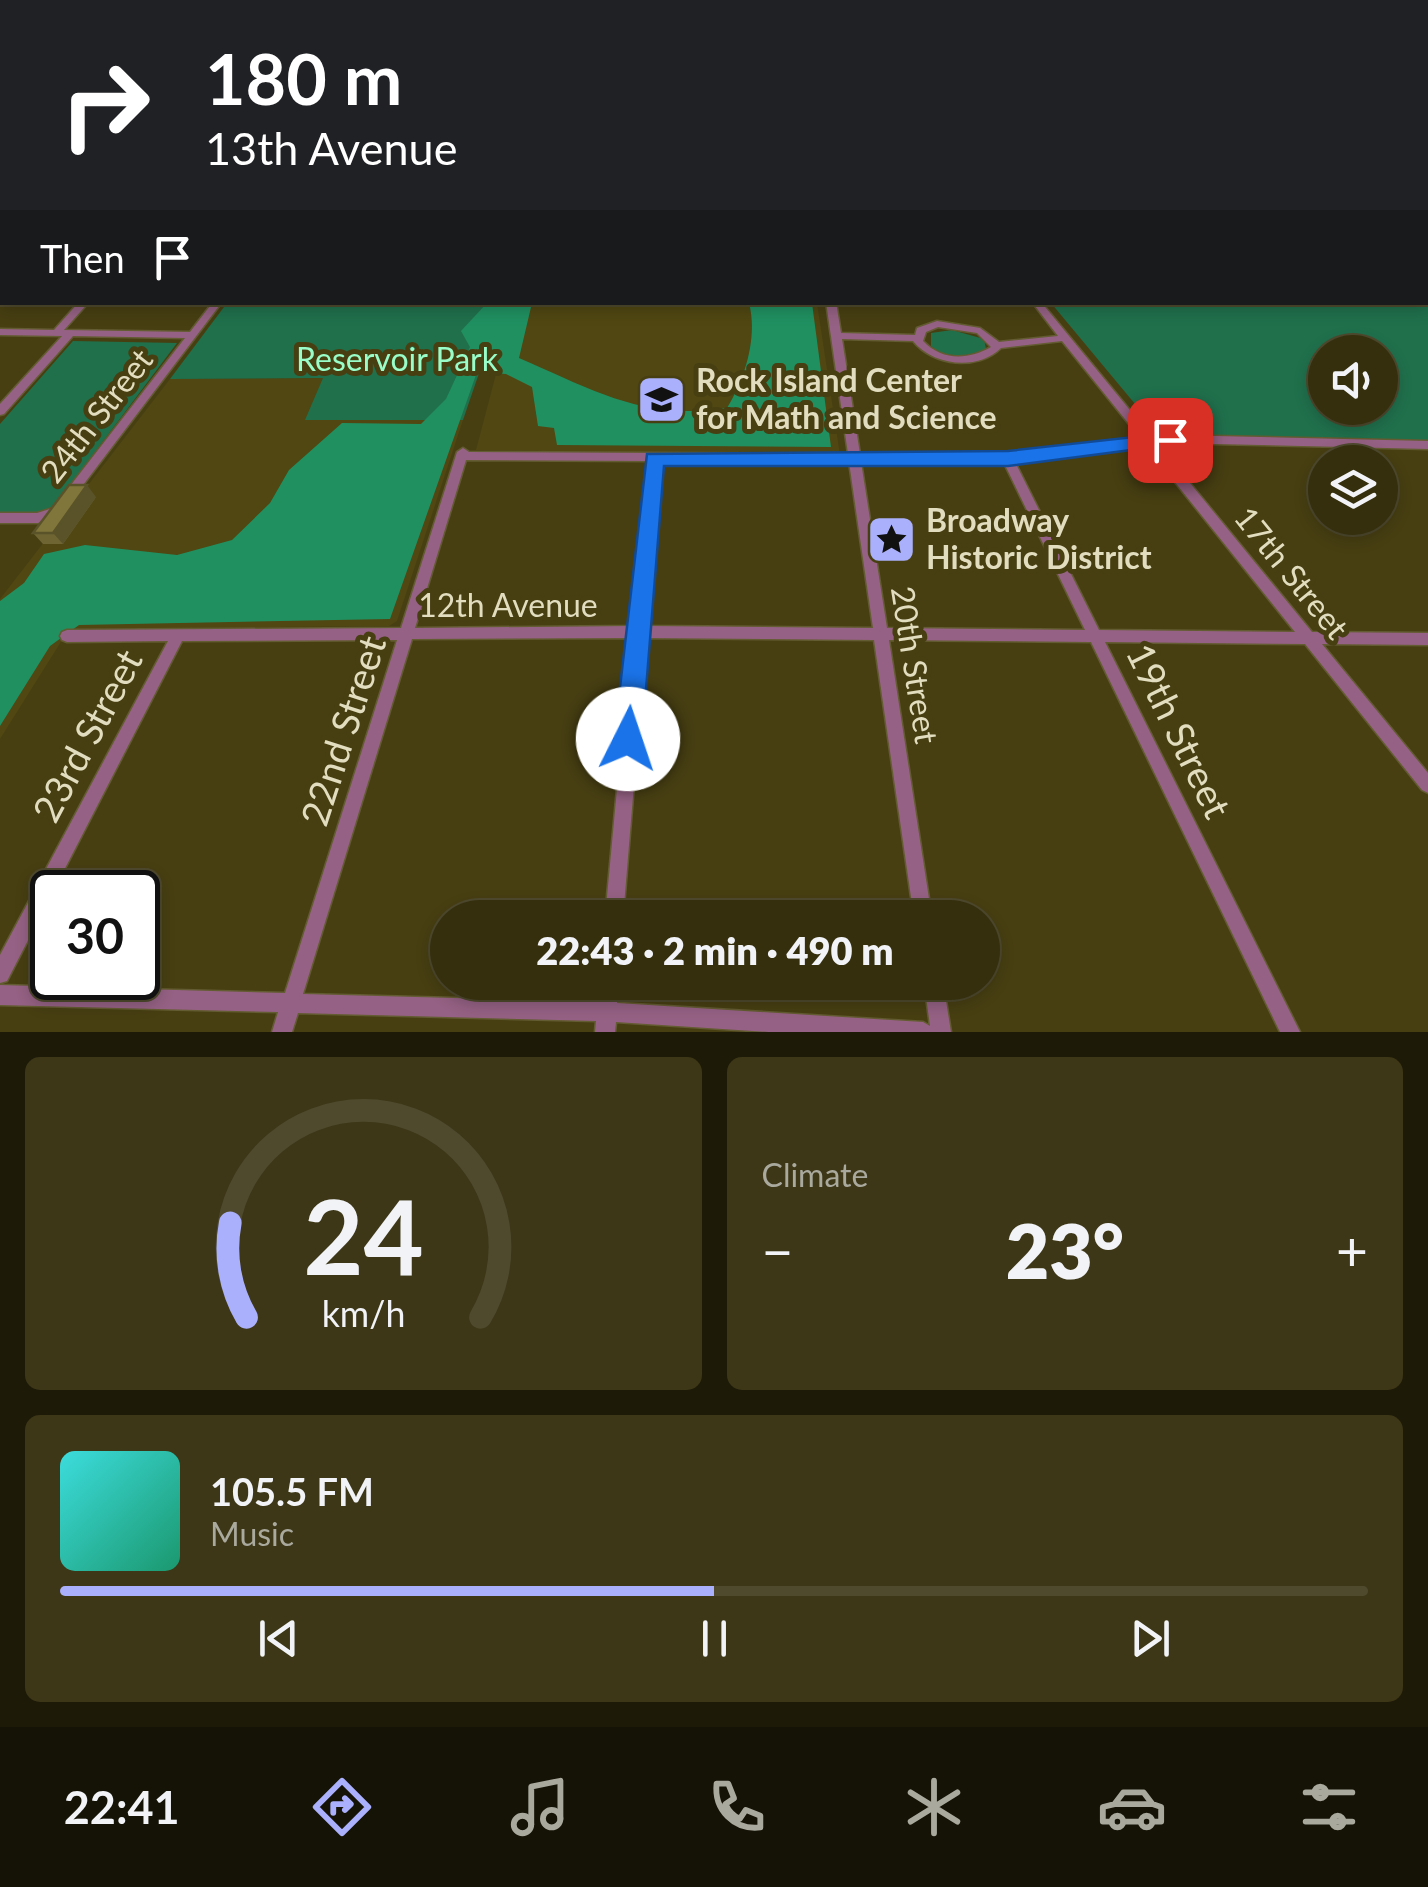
<!DOCTYPE html>
<html lang="en">
<head>
<meta charset="utf-8">
<style>
	:root { --surface:#352f0e; --page:#3d3717; --text:#f1f3f6; --muted:#aaa99e; --line:#4f4a2e; --accent:#aab0fc }
	body { margin:0; font-family:Lato,sans-serif; background:var(--page); color:var(--text); height:100vh; display:flex; flex-direction:column; font-size:38px; white-space:nowrap }
	* { box-sizing:border-box; margin:0 }
	p { font-size:32px; color:var(--muted) }
	.icon { flex:none; width:55px; height:55px; fill:none; stroke:currentColor; stroke-width:2; stroke-linecap:round; stroke-linejoin:round }
	.map { position:relative; height:1032px; overflow:hidden }
	.drawer { display:flex; flex-direction:column; gap:25px; padding:25px; background:#1d1a08; flex:1 }
	.drawer>* { flex:none }
	.hud { position:absolute; left:0px; top:0px; width:1430px; height:305px; box-shadow:0 5px 15px #0003,0 0 0 2px var(--line); background:#202124; color:#fff; overflow:hidden }
	.controls { position:absolute; left:1308px; top:335px; display:grid; gap:20px }
	.controls a { display:grid; place-items:center; width:90px; height:90px; border-radius:50%; background:var(--surface); box-shadow:0 5px 15px #0003,0 0 0 2px var(--line); font-size:50px }
	.speed { position:absolute; left:30px; top:870px; display:flex; gap:20px; font-size:50px; font-weight:700; text-align:center }
	.speed>* { display:grid; place-content:center; width:130px; height:130px; border-radius:50%; background:var(--surface); box-shadow:0 5px 15px #0003,0 0 0 2px var(--line); line-height:1 }
	.speed .limit { border:5px solid #111; border-radius:15px; background:#fff; color:#111 }
	.pin { position:absolute; display:grid; place-items:center; width:85px; height:85px; color:#fff; margin:-42px; border-radius:20px; box-shadow:0 5px 15px #0006 }
	.me { position:absolute; width:110px; margin:-55px; rotate:4deg; stroke-linejoin:round; filter:drop-shadow(0 0 8px #0008) }
	.turn { display:flex; align-items:center; gap:35px; height:210px; padding:0 40px; font-size:45px }
	.turn .icon { width:130px; height:130px; stroke-width:2.5 }
	.turn b { display:block; font-size:70px; line-height:85px }
	.then { display:flex; align-items:center; height:95px; padding:0 40px; background:#0003; gap:20px; font-size:38px }
	.big { font-size:75px; font-weight:800; line-height:1.1 }
	.drawer .tile { flex:1; display:flex; flex-direction:column; justify-content:center; gap:15px; min-width:0; padding:0 35px; border-radius:15px; background:var(--page) }
	.drawer .dial { align-items:center; gap:0 }
	.dial svg { height:260px; overflow:visible; fill:none; stroke:var(--line); stroke-width:7; stroke-linecap:round; text-anchor:middle }
	.dial text { fill:var(--text); stroke:none }
	.song { display:flex; align-items:center; gap:30px }
	.cover { width:120px; height:120px; border-radius:15px; background:linear-gradient(135deg,hsl(180 70% 55%),hsl(160 70% 35%)) }
	.played { height:10px; border-radius:5px; background:linear-gradient(90deg,var(--accent) 50%,var(--line) 50%) }
	.keys { display:flex; justify-content:space-around; direction:ltr }
	.heat { display:flex; justify-content:space-between; align-items:center; font-size:55px; direction:ltr }
	.drawer .tiles { flex:1; display:grid; gap:25px; grid-template-columns:1fr 1fr }
	.tile:last-child { grid-column:span 2 }
	.trip { position:absolute; left:430px; top:900px; width:570px; height:100px; border-radius:50px; background:var(--surface); box-shadow:0 5px 15px #0003,0 0 0 2px var(--line); font-weight:800; line-height:100px; text-align:center }
	.dock { display:flex; height:160px; justify-content:space-around; align-items:center; background:#151306; color:var(--muted) }
	.dock .icon { width:70px; height:70px }
	.dock .on { color:var(--accent) }
	.dock b { font-size:45px; color:var(--text) }
	.map>svg:first-child { display:block }
	.built { fill:#504712 }
	.green { fill:#20704c; fill-rule:evenodd }
	.forest { fill:#209061 }
	.lines { fill:none; stroke-linecap:round; stroke-linejoin:round }
	.minor-casing { stroke:#635b31; stroke-width:3 }
	.minor { fill:#956184; fill-rule:evenodd }
	.wall { fill:#6e6533 }
	.shaded-wall { fill:#5a5329 }
	.building { fill:#80763b; stroke:#5a5329; stroke-width:2.5 }
	.route { fill:#1a73e8; stroke:#114b97; stroke-width:2.5 }
	.labels { text-anchor:middle; stroke-width:10; stroke-linejoin:round; paint-order:stroke }
	.park-label { font-size:32px; fill:#98fdc8; stroke:#473f12 }
	.poi-label { font-size:32px; font-weight:bold; fill:#e2ddbf; stroke:#473f12; text-anchor:start }
	.street-label { font-size:32px; fill:#e2ddbf; stroke:#473f12 }
	.near-street-label { font-size:38px; fill:#e2ddbf; stroke:#473f12 }
</style>
</head>
<body>
<div class="map">
<svg width="1428" height="1032" viewBox="0 0 1428 1032">
	<rect width="100%" height="100%" fill="#473f12"/>
	<path class="built" d="M501,303H817L840,455L476,450L497,370Z
		M324,378L306,420H463L397,621L389,626L69,629L0,739V599L170,379Z"/>
	<path class="green" d="M1428,298V441L1160,434L1051,303L1428,302ZM1380,352V408H1325V352Z
		M227,303H503L463,420H305L323,378L170,379Z
		M952,330L984,339L986,349C969,357 946,359 931,346V333Z
		M73,341L177,343L55,505L40,513L0,512V424Z"/>
	<path class="forest" d="M487,303H532L519,358C593,390 644,421 727,408C745,379 758,337 749,303H812L831,447L557,445L554,428L538,426L532,387L506,374L477,372L390,619L79,625L50,646L0,726V601L24,583L44,554L85,545L177,555L232,540L270,503L289,470L342,423L421,424L446,399L470,347L461,331Z"/>
	<g class="lines">
		<defs>
			<path id="minor" d="M444,0H450L448,2H443Z
				M537,0H543L541,2H537Z
				M705,0H711L709,2H705Z
				M816,0H822V2H817Z
				M946,0H952L953,2H948Z
				M2,27V31L0,32V28Z
				M2,81V86L0,87V82Z
				M0,95L2,96V100H0Z
				M0,143H2V147H0Z
				M0,155H2V161H0Z
				M0,201H2V205H0Z
				M2,253V261L0,262V254Z
				M79,302H89L64,330L190,332L213,302H222L61,514L38,523H0V513H37L53,508L185,338L73,336L4,414L0,415V404L62,336L0,335V329L54,330Z
				M826,302H836L841,333L915,335L917,328L937,321L980,328L999,342L1058,336L1032,302H1041L1152,437L1170,435L1428,441V449L1170,443L1158,444L1312,632L1428,633V645L1322,644L1428,773V793L1422,790L1305,644L1105,642L1300,1032H1280L1091,642L889,640L932,918H914L874,640L646,638L623,918H605L631,638L412,639L303,994L598,1002L599,982H618L617,1003L923,1022L930,1026L924,982H943L951,1032H769L616,1022L615,1032H595L596,1021L298,1013L292,1032H272L278,1012L0,1005V985L285,993L397,640L182,641L7,981L0,983V955L168,641L67,642L62,640L60,636L62,632L67,630L401,628L457,452L463,448L469,452L848,454ZM938,327L977,333L991,347C968,360 942,361 923,341L926,332ZM842,339L913,341C933,366 978,371 1001,348L1062,341L1141,439L1008,455L860,454ZM1146,446L1295,632L1099,630L1015,462ZM466,460L648,461L632,626L415,628ZM660,461L849,462L873,628L646,626ZM861,462L1004,463L1085,630L887,628Z"/>
		</defs>
		<use href="#minor" class="minor-casing"/>
		<use href="#minor" class="minor"/>
	</g>
	<path class="wall" d="M96,497L63,544H43L33,533Z"/>
	<path class="shaded-wall" d="M87,485L96,497L63,544L53,533Z"/>
	<path class="building" d="M0,102H2V115H0Z
		M69,485H87L53,533H33Z"/>
	<path class="route" d="M1170,433L1180,440L1177,444L1008,466H664L642,739L638,748L628,752L618,748L614,739L647,454L1008,451Z"/>
	<defs>
		<symbol id="school-square" viewBox="-11 -11 22 22"><rect x="-9" y="-9" width="18" height="18" rx="4" fill="#aab0fc" stroke="#473f12"/><path d="M0-5L7-2L0 1L-7-2ZM-4 1L0 2.5L4 1V4Q0 6-4 4Z" fill="#111"/></symbol>
		<symbol id="sight-square" viewBox="-11 -11 22 22"><rect x="-9" y="-9" width="18" height="18" rx="4" fill="#aab0fc" stroke="#473f12"/><path d="M0-6L1.8-2.2L6-1.7L2.9 1.2L3.7 5.4L0 3.3L-3.7 5.4L-2.9 1.2L-6-1.7L-1.8-2.2Z" fill="#111"/></symbol>
	</defs>
	<g fill-rule="evenodd">
		<use href="#school-square" x="634" y="372" width="55" height="55"/>
		<use href="#sight-square" x="864" y="512" width="55" height="55"/>
	</g>
	<g class="labels">
		<g class="park-label">
			<text x="397" y="371">Reservoir Park</text>
		</g>
		<g class="poi-label">
			<text x="696" y="392">Rock Island Center<tspan x="696" dy="37">for Math and Science</tspan></text>
			<text x="926" y="532">Broadway<tspan x="926" dy="37">Historic District</tspan></text>
		</g>
		<g class="street-label">
			<text transform="translate(97 416) rotate(-52)" y="11">24th Street</text>
			<text transform="translate(1291 573) rotate(51)" y="11">17th Street</text>
			<text x="508" y="617">12th Avenue</text>
			<text transform="translate(914 665) rotate(81)" y="11">20th Street</text>
		</g>
		<g class="near-street-label">
			<text transform="translate(344 731) rotate(-72)" y="13">22nd Street</text>
			<text transform="translate(1178 731) rotate(64)" y="13">19th Street</text>
			<text transform="translate(88 736) rotate(-62)" y="13">23rd Street</text>
		</g>
	</g>
</svg>
<div class="controls">
<a><svg class="icon" aria-label="sound" viewBox="0 0 24 24"><path d="M4 9h4l5-4v14l-5-4H4zM17 9q2 3 0 6"/></svg></a>
<a><svg class="icon" aria-label="layers" viewBox="0 0 24 24"><path d="M12 4l9 5-9 5-9-5zM3 14l9 5 9-5"/></svg></a>
</div>
<div class="speed"><div class="limit">30</div></div>
<div class="pin" style="left:1170px;top:440px;background:#d93025"><svg class="icon" aria-label="arrive" viewBox="0 0 24 24"><path d="M6 21V4h12l-3 4 3 4H6"/></svg></div>
<svg class="me" style="left:628px;top:739px" viewBox="-20 -20 40 40"><circle r="19" fill="#fff"/><path d="M0-13L10 11 0 6-10 11z" fill="#1a73e8"/></svg>
<div class="trip">22:43 · 2 min · 490 m</div>
<div class="hud">
<div class="turn"><svg class="icon" aria-label="right" viewBox="0 0 24 24"><path d="M7 20v-9h11M14 6l5 5-5 5"/></svg><div><b>180 m</b>13th Avenue</div></div>
<div class="then">Then<svg class="icon" aria-label="arrive" viewBox="0 0 24 24"><path d="M6 21V4h12l-3 4 3 4H6"/></svg></div>
</div>
</div>
<section class="drawer">
<div class="tiles">
<div class="tile dial"><svg viewBox="0 0 100 80">
<path d="M14 69A42 42 0 1 1 86 69"/>
<path d="M14 69A42 42 0 0 1 9 40" stroke="#aab0fc"/>
<text x="50" y="56" font-size="32" font-weight="700">24</text>
<text x="50" y="72" font-size="11">km/h</text>
</svg></div>
<div class="tile"><p>Climate</p>
<div class="heat"><a>−</a><b class="big">23°</b><a>+</a></div>
</div>
<div class="tile">
<div class="song"><i class="cover"></i><div><b>105.5 FM</b><p>Music</p></div></div>
<div class="played"></div>
<div class="keys"><svg class="icon" aria-label="previous" viewBox="0 0 24 24"><path d="M18 5L8 12l10 7zM5 5v14"/></svg><svg class="icon" aria-label="pause" viewBox="0 0 24 24"><path d="M8 5v14M16 5v14"/></svg><svg class="icon" aria-label="next" viewBox="0 0 24 24"><path d="M6 5l10 7-10 7zM19 5v14"/></svg></div>
</div>
</div>
</section>
<nav class="dock">
<b>22:41</b>
<svg class="icon on" aria-label="directions" viewBox="0 0 24 24"><path d="M12 3l9 9-9 9-9-9zM9 14v-3h6M13 9l2 2-2 2"/></svg>
<svg class="icon" aria-label="music" viewBox="0 0 24 24"><path d="M9 18V5l10-2v13"/><circle cx="6" cy="18" r="3"/><circle cx="16" cy="16" r="3"/></svg>
<svg class="icon" aria-label="phone" viewBox="0 0 24 24"><path d="M5 4h4l2 5-3 2q2 4 5 5l2-3 5 2v4C11 20 4 13 5 4z"/></svg>
<svg class="icon" aria-label="climate" viewBox="0 0 24 24"><path d="M12 3v18M4 7l16 10M4 17L20 7"/></svg>
<svg class="icon" aria-label="car" viewBox="0 0 24 24"><path d="M5 17H2v-5l4-1 3-4h7l3 4 3 1v5h-3M9 17h6M6 11h13"/><circle cx="7" cy="17" r="2"/><circle cx="17" cy="17" r="2"/></svg>
<svg class="icon" aria-label="filters" viewBox="0 0 24 24"><path d="M4 7h16M4 17h16"/><circle cx="9" cy="7" r="2"/><circle cx="15" cy="17" r="2"/></svg>
</nav>
</body>
</html>
